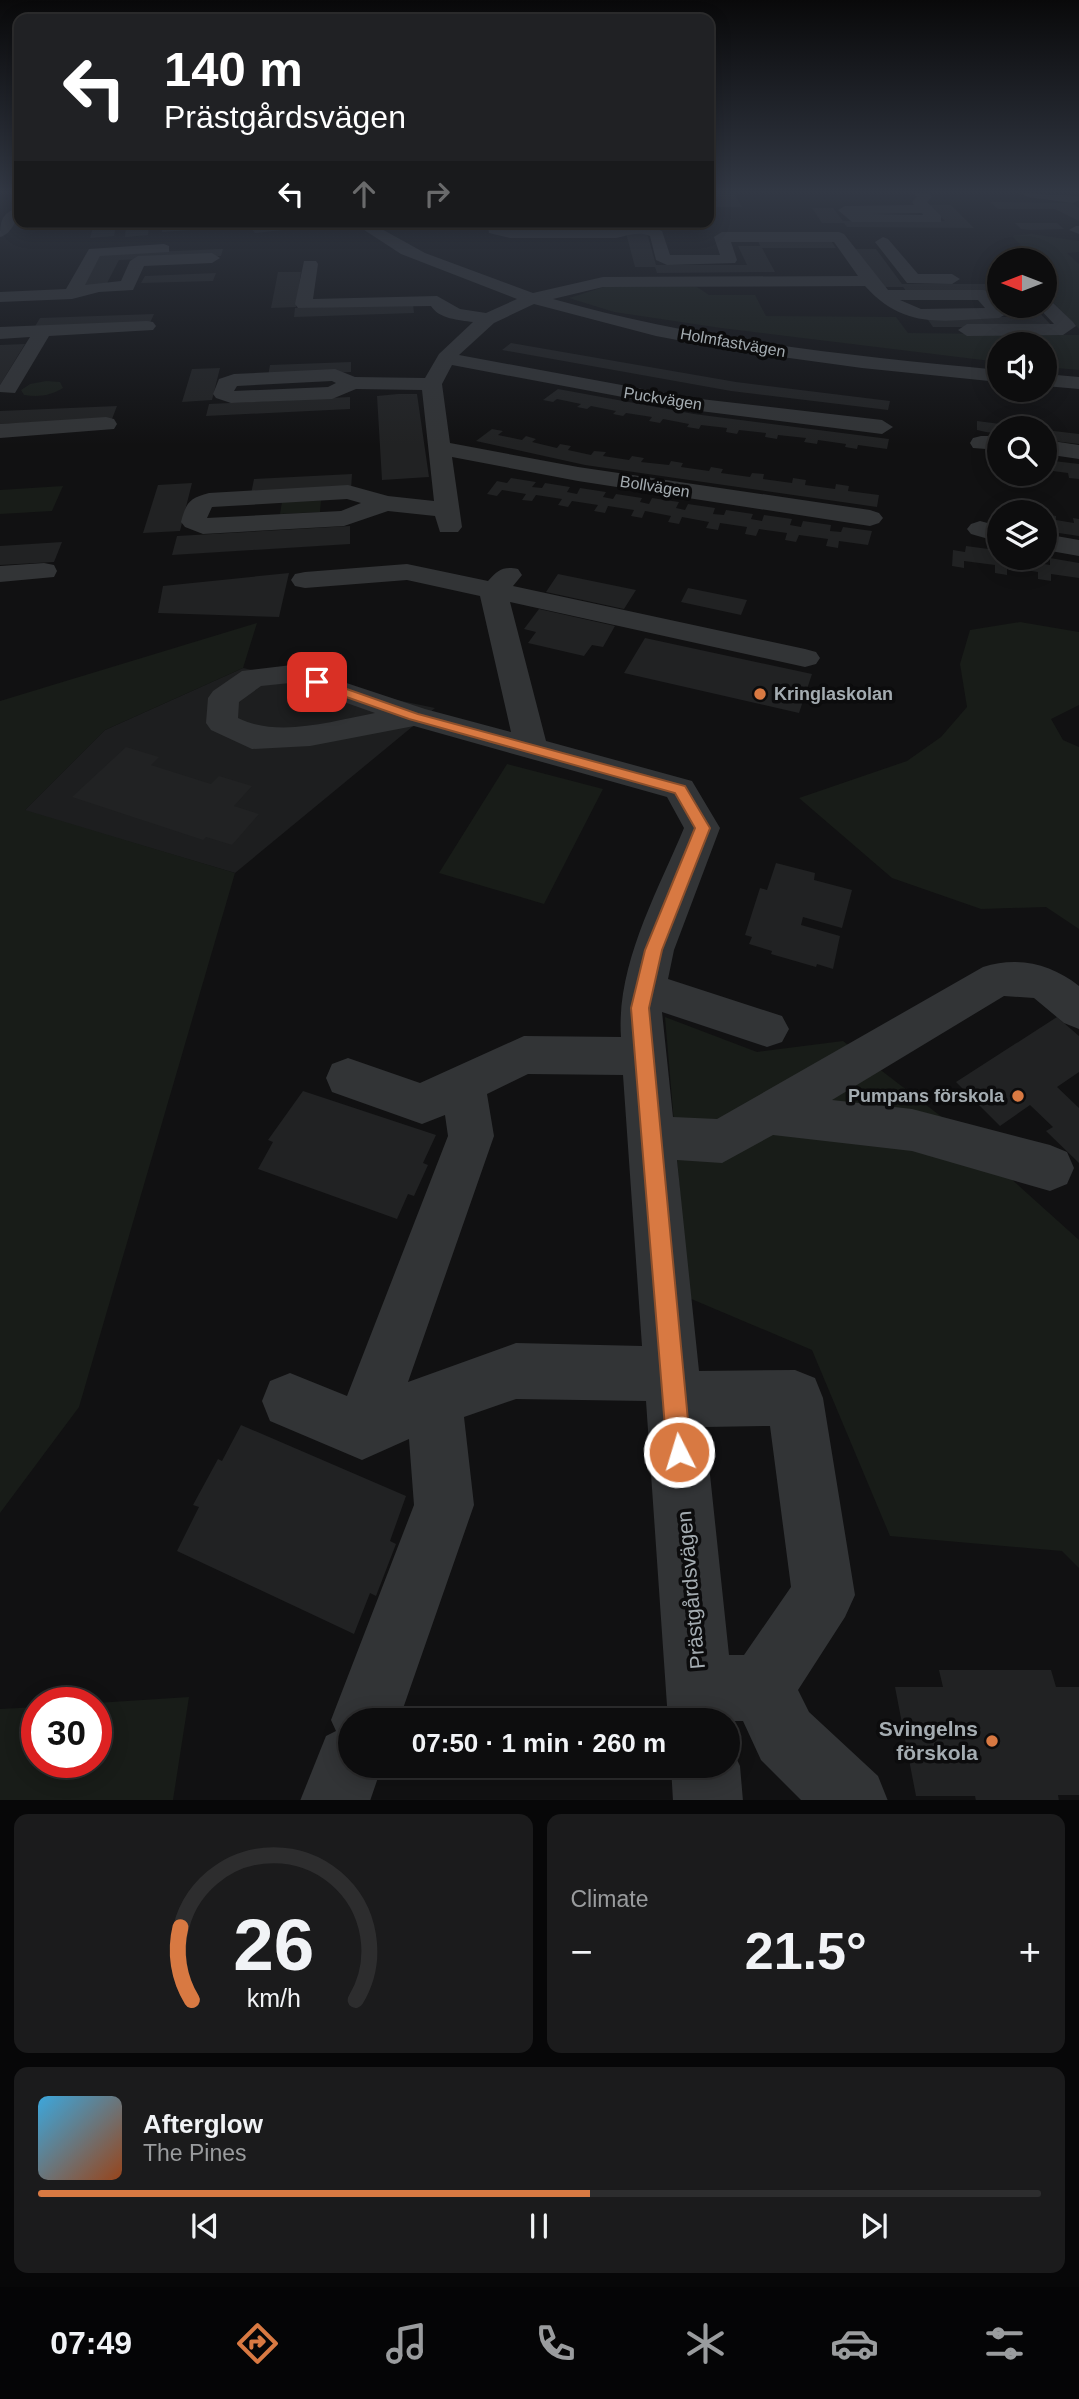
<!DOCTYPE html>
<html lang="en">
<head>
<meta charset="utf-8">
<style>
	:root { --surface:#0d0d0e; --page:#1b1b1c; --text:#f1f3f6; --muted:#9a9c9e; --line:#2d2d2e; --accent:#d87942 }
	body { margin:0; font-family:Arial,sans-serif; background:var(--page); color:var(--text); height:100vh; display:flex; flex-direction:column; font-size:26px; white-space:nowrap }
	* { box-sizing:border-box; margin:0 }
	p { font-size:23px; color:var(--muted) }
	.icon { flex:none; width:38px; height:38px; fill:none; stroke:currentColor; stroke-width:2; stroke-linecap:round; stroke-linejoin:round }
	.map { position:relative; height:1800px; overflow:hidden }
	.sheet { display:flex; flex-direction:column; gap:14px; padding:14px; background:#070708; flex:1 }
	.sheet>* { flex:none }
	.hud { position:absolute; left:14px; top:14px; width:700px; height:214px; border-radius:14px; box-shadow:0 4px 18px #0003,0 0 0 2px var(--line); background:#202124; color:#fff; overflow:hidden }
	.needle { width:46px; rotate:270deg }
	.buttons { position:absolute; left:987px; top:248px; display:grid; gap:14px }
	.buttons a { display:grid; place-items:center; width:70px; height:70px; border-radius:50%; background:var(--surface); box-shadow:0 4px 18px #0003,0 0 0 2px var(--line); font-size:35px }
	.speed { position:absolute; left:21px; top:1687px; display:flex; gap:14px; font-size:35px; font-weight:700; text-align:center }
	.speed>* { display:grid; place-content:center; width:91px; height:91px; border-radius:50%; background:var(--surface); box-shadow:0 4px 18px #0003,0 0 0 2px var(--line); line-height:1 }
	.speed .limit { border:10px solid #d22; background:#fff; color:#111 }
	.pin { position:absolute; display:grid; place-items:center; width:60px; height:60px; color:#fff; margin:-30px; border-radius:14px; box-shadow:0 4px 10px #0006 }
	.me { position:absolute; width:77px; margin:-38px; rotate:355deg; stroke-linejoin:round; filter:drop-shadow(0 0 5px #0008) }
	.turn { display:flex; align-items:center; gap:24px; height:147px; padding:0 35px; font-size:32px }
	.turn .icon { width:91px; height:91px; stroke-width:2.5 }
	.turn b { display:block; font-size:49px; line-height:60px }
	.lanes { display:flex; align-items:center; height:66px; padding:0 35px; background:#0003; justify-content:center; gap:35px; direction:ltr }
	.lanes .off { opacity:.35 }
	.big { font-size:52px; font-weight:700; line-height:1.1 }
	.sheet .widget { flex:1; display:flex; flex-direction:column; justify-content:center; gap:10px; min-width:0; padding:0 24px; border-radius:14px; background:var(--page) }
	.sheet .dial { align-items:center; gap:0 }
	.dial svg { height:182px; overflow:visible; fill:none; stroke:var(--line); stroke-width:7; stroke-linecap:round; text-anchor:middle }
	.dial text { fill:var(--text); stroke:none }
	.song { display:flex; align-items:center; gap:21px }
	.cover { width:84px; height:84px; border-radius:10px; background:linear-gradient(135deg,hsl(200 70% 55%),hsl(20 70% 35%)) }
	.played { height:7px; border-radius:4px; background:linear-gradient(90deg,var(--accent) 55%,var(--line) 55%) }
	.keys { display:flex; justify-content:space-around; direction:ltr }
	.heat { display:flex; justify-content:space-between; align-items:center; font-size:38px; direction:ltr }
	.sheet .tiles { flex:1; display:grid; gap:14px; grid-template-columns:1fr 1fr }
	.widget:last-child { grid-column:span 2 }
	.trip { position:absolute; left:338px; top:1708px; width:402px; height:70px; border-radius:35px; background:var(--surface); box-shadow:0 4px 18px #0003,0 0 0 2px var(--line); font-weight:700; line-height:70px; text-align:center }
	.menu { display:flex; height:112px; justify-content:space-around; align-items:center; background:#050506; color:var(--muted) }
	.menu .icon { width:49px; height:49px }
	.menu .current { color:var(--accent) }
	.menu b { font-size:32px; color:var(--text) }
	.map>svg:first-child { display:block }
	.built { fill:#1d1e1f }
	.green { fill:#181c18 }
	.building { fill:#212223 }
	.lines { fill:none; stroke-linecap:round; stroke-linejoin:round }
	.minor { fill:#323436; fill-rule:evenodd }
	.route { fill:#d87942; stroke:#8c4f2b; stroke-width:2 }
	.poi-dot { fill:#d87942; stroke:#0c0c0d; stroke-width:2.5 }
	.labels { text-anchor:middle; stroke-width:7; stroke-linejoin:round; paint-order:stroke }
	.far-street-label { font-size:16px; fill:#a4acb1; stroke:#0c0c0d }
	.poi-label { font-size:18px; font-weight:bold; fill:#a4acb1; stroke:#0c0c0d; text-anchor:start }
	.near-street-label { font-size:21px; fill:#a4acb1; stroke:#0c0c0d }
	.near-poi-label { font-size:21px; font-weight:bold; fill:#a4acb1; stroke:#0c0c0d; text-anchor:end }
</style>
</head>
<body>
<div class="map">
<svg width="1079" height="1801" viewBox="0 0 1079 1801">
	<rect width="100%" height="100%" fill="#111112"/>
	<path class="built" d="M243,668L435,708L235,873L24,811L105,730Z"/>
	<path class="green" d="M1032,234L1079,241V252L1067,253L1079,264V329L1045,294V261H1011L1007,256L1032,257L1012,236Z
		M604,287H697L709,295H755L766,316L896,317L908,333L1079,335V370L1045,367V345H999V362L721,328L614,312L569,298Z
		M46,381L60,382L63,388C50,396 39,397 24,395L21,390L30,384Z
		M63,486L52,511L0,514V490Z
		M321,500L320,512L280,514L282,502Z
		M1020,622L1079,632V705L1051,719L1063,740L1079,747V929L1046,907L981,909L892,878L799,798L907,761L941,737L967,707L960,664L970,630Z
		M257,623L243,668L105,730L25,810L235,873L79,1407L0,1513V701Z
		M507,764L603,789L544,904L439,873Z
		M665,1017L757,1052L843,1041L947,1121L1079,1240V1568L1062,1551L890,1536L812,1350L689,1298Z
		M189,1697L173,1800H0V1709L37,1707V1762H96V1703Z"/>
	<path class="building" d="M714,193H734L742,207H709V201H718Z
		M990,202L1072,203L1079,208V221L1055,209H998Z
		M929,205H951L974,228L847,227L844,223H822L812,208H833L843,221H945Z
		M219,222L220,228L162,232V224Z
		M287,222H317L320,226L255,233L251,228Z
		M505,222H524V226H605L606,232H523V228H505Z
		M149,223L148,235L125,237L126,225Z
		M1015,223H1057L1064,229L1031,230L1021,229Z
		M116,226L114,236L90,238L93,227Z
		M626,233H647L656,265H747L738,246H760L758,241H831L836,248H762L775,272L657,273L655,267H635Z
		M223,249L221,256L119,260L106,285L83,286L101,254Z
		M855,249H876L902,284H999V300L992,292H907L903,287H882Z
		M278,272H301L296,307L271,308Z
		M216,273L213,281L141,283L145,276Z
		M413,304L414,313L294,317L295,308Z
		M1005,306H1033L1053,327H933L926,317H1015Z
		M154,314L150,323L34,328L40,318Z
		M511,343L736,382L890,401L888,410L731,391L502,350Z
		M25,344L0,385V345Z
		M351,362V372L268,376L270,365Z
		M220,368L212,400L182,402L192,369Z
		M558,389L694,414L889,439L887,449L858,445L857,449L845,447L846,444L818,440L817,444L804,442L806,438L778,435L777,439L765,437L766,433L739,430L737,434L726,432L727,428L701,425L699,429L687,427L689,424L663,419L660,423L649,421L652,417L626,413L623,416L613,414L616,411L591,406L587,409L577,407L581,404L557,399L553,402L543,400Z
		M398,394H417L429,477L382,480L377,396Z
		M350,397V409L206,416L209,404Z
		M117,406L112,419L0,424V411Z
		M977,421L1024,427V429H999V434L986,432L977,430Z
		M492,429L503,431L498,435L522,440L526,436L536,439L532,442L557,448L560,444L571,446L568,450L591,455L594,451L606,452L603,456L629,460L632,456L644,458L641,462L669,465L671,461L683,463L681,467L709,471L711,467L723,469L721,473L750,477L752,473L764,474L763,479L792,483L793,478L806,480L805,485L835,489L836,484L849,486L848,491L879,495L877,507L585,465L476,441Z
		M1045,430L1079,434V444L1045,440Z
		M1045,460L1079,464V479L1069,478L1068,473L1045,470Z
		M352,474L351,490L251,494L254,479Z
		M511,478L536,482L532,487L542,488L545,483L570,487L567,492L577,494L580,488L606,492L603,497L613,499L616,494L642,498L640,502L649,504L652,498L679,502L676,508L685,510L688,504L715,508L713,514L724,515L726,510L753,514L751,519L762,521L764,515L792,519L790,525L801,527L803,521L831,525L830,531L841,532L843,527L872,531L868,545L839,541L838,548L826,546L828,539L799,535L796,542L785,540L787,533L759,529L756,536L745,534L747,527L720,523L718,530L706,528L709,522L682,517L679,524L668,522L671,516L645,511L642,518L631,516L634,510L608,506L605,513L594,511L598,505L572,501L568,507L558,505L562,499L536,495L532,501L522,500L526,494L502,490L497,496L487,494L497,481L507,483Z
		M192,483L180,531L143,533L158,485Z
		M1045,514L1056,516V520L1074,523L1073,518L1079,519V536L1045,531Z
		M350,526V544L172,555L177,536Z
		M62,542L54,562L0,565V546Z
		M966,546L996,550V556L999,558H1038V563L1050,565V558L1079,563V578L1051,574V581L1038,579V572L1007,567V575L995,573V565L964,561V568L952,566L953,550L965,552Z
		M289,573L279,617L158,613L163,586Z
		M558,574L636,590L624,609L546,592Z
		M688,588L747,600L741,615L681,602Z
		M539,609L615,626L603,647L592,645L584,656L528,643L536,632L524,629Z
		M645,638L812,674L799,713L624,673Z
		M126,747L159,757L151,765L211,784L219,776L252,786L234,806L259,814L232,845L206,837L203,840L72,797Z
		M776,863L815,873L814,880L852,890L842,928L803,917L801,925L840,936L833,969L817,964L816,967L771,954L772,951L749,944L752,937L745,935L760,888L767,890Z
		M1057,1017L1079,1036V1072L1057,1087L1079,1108V1163L1046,1131L1053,1127L1030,1105L1000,1126L956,1082Z
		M303,1091L436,1135L423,1163L428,1165L414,1196L408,1194L397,1219L258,1169L273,1142L268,1140Z
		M241,1425L406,1496L390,1541L396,1544L376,1596L370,1593L354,1634L177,1551L199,1507L193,1505L218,1459L222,1461Z
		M939,1670H1051L1056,1687H1079V1795H1058L1059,1801H976L975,1796H916L895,1687H943Z"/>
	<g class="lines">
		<path class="minor" d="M709,193H714V200L709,201Z
			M913,193L930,194L932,197L927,202L941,216V222H852L838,210L845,206L914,205L912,202L917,197ZM922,213L923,215L872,214Z
			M1021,193L1078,196L1079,200L1073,203L1028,197Z
			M19,208C19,217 11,235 0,237C0,221 2,212 19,208Z
			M235,222H275C266,229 240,234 231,226Z
			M352,222H369L425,253L533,293L603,277L858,276L834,242H731L737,260L735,263L667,265L656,260L650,236C638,231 627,236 616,238H510L489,233L487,222H501V227L510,230H609C622,220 648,225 662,231L670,255H720L714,237L722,232H839L844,234L888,290H983L989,291L1008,313L999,318C945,320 905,331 865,286L603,287L553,299C698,340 849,356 999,370V382L862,368L725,349L656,336L534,304L494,323L459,355L692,398L882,420L893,427L882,434L692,410L452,365L442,384L450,443L578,467L870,510L879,513L883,518L879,523L870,526L578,481L452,457L462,527L458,532H440L435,516L388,511L344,526L203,534L185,527L181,522C186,503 189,498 209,493L348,485L388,496L434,501L422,390L356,389L332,399L231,403L216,398L213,394L219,379L234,374L335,369L355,377L425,378L439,354L473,322C459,320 439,319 431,306L298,308L295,304L304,261H316L318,264L313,299L437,296L460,309L486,313L517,299L401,254ZM900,300H978L985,308L921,309ZM332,381L336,383L328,387L234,391L237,386ZM347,499L361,503L341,511L207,518L212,507Z
			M1076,226H1079V234L1069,230Z
			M883,237L888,239L918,274H952L960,279L952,284L907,283L875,242Z
			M164,244L169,246V252L100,256L85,285L121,281L130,261L138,256L212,253L220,258L212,263L144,266L133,290L99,292L72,299L0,302V292L66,289L89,249Z
			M1045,300L1051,301L1073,322L1076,326L1063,335L967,336L958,330L967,324H1054L1037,306H1045Z
			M147,321L153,322L156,326L153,330L49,336L15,393L0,392V385L30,337L0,339V327Z
			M1045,374L1079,377V389L1045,386Z
			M106,417L114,419L117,424L114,429L0,438V424Z
			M981,436H999V450L973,448L970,443L973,438Z
			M1045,440L1079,445V459L1045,454Z
			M980,521L999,526V542L971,534L967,529L971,524Z
			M1045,534L1079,540V556L1045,550Z
			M44,563L54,565L57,571L54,577L0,582V566Z
			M407,564L488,581C498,570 503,566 518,569L522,575L513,586L805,649L816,652L820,658L816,664L805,667L510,602L546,741L692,781L720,828L674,950L668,979L782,1016L789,1029L782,1042L767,1047L662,1012L673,1117L717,1119L983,967C1018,956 1051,964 1079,986V1029L1064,1023L1034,998L1004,996L832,1100L912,1109L1050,1145L1067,1152L1074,1168L1067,1184L1050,1191L912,1151L773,1135L722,1163L677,1160L699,1371L795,1370L815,1378L823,1398L855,1595L845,1617L798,1690L809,1712L878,1776L888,1801H802L761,1760L743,1721H735L728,1739V1720H668L646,1401L516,1399L464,1417L474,1505L399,1720H350V1766H382L370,1801H300L326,1736L336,1731L331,1720L414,1505L409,1439L362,1460L270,1421L262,1401L270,1381L290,1373L347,1396L448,1136L445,1115L422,1124L332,1092L326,1078L332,1064L348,1058L420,1083L524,1036L621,1037C616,965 657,893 684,828L667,797L414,726L310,746L252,749L211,730L206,723L208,698L213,691L242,671L292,665L425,709L511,732L480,596L407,580L305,588L295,586L291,580L295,574L305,572ZM290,683L375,713C332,721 279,738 238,718L239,702L261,686ZM528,1074L623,1075L642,1346L516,1343L408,1382L494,1136L487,1094ZM770,1426L791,1587L744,1655H729L705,1427Z
			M728,1741L740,1766L743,1801H673L671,1766H728Z"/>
	</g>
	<linearGradient id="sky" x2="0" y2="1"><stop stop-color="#09090a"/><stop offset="0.43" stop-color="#323844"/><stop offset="1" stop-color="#323844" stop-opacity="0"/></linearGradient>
	<rect width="1079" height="445" fill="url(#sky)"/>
	<path class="route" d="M312,680H321L418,714L685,786L710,828L662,950L649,1008L691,1452L687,1460L679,1464L671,1460L667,1452L631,1008L645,950L695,828L675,793L409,719L312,685Z"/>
	<g class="poi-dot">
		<circle cx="760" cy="694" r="7"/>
		<circle cx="1018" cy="1096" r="7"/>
		<circle cx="992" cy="1741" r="7"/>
	</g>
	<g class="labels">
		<g class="far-street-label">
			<text transform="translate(733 342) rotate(10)" y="6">Holmfastvägen</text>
			<text transform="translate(663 398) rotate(9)" y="6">Puckvägen</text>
			<text transform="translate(655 486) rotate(9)" y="6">Bollvägen</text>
		</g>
		<g class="poi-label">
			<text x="774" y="700">Kringlaskolan</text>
			<text x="1004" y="1102" text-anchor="end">Pumpans förskola</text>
		</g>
		<g class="near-street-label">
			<text transform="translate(691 1590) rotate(-95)" y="7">Prästgårdsvägen</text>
		</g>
		<g class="near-poi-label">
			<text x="978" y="1736">Svingelns<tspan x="978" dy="24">förskola</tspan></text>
		</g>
	</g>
</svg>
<div class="buttons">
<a><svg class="needle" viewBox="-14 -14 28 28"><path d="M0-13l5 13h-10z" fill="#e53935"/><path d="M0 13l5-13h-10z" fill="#9a9c9e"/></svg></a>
<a><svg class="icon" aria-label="sound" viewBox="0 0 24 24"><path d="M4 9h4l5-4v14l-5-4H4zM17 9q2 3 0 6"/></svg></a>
<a><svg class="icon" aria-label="search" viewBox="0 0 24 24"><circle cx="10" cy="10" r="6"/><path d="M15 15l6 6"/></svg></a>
<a><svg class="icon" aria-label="layers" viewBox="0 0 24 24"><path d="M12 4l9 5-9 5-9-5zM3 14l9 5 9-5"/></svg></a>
</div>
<div class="speed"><div class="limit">30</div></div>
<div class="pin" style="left:317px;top:682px;background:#d93025"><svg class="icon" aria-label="arrive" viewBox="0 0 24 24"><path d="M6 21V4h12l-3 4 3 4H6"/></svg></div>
<svg class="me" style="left:679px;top:1452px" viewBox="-20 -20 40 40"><circle r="17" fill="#d87942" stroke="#fff" stroke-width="3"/><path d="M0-11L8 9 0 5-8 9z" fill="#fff"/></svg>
<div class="trip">07:50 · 1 min · 260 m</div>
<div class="hud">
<div class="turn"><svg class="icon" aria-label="left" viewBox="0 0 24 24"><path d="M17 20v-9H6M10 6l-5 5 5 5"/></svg><div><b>140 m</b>Prästgårdsvägen</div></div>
<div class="lanes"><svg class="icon" aria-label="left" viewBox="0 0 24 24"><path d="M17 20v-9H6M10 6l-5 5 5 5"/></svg><svg class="icon off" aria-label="ahead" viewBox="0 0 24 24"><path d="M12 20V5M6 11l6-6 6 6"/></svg><svg class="icon off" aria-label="right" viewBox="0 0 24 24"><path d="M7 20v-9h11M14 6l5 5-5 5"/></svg></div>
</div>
</div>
<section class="sheet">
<div class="tiles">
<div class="widget dial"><svg viewBox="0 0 100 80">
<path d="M14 69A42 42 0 1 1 86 69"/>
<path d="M14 69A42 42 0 0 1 9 37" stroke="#d87942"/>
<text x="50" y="56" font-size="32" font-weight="700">26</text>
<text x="50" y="72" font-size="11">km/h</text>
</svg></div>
<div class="widget"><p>Climate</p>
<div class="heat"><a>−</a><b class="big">21.5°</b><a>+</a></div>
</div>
<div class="widget">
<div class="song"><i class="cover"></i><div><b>Afterglow</b><p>The Pines</p></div></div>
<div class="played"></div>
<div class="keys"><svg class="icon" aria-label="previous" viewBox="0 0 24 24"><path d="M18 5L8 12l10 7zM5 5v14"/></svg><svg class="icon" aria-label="pause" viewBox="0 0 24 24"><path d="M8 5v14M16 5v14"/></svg><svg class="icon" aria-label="next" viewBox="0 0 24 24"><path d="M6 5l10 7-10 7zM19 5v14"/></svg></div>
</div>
</div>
</section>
<nav class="menu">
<b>07:49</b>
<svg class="icon current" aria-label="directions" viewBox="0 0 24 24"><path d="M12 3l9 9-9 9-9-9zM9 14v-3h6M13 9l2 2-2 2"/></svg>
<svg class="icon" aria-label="music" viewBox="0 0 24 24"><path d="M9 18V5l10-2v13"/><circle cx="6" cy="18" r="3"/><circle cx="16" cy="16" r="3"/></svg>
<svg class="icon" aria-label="phone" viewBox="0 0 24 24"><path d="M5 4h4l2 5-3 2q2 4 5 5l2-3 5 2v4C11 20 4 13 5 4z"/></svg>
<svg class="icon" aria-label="climate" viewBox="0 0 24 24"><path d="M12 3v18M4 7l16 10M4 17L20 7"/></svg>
<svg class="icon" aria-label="car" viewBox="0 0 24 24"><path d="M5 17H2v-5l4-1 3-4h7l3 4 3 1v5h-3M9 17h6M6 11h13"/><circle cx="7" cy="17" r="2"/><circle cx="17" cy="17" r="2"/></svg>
<svg class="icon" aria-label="filters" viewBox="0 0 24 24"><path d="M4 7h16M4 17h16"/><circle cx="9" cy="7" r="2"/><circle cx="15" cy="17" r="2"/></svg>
</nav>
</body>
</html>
